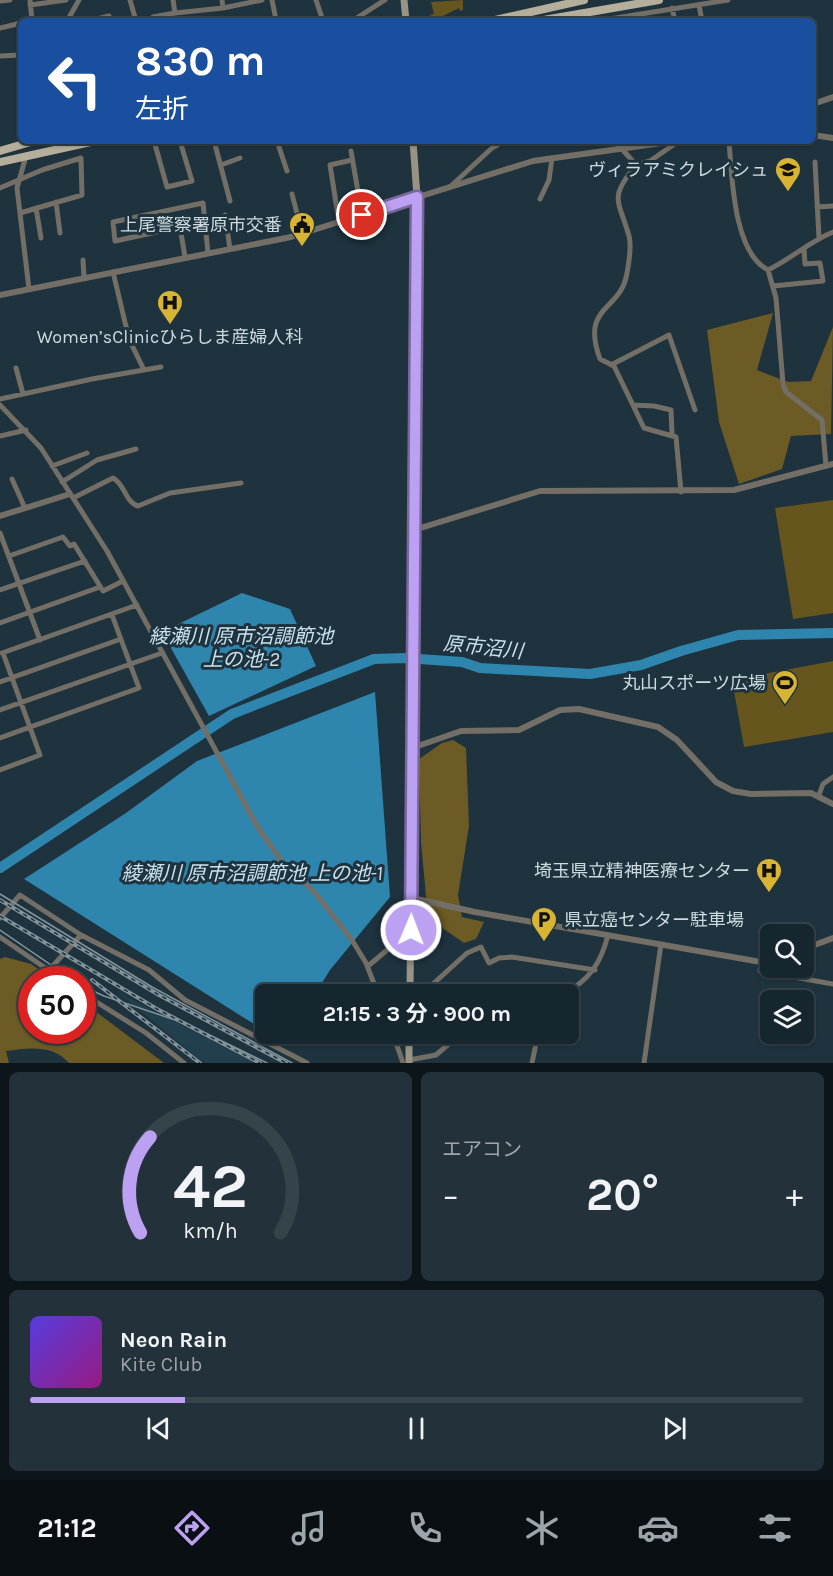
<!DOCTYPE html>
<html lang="ja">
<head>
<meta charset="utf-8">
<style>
	:root { --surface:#16262e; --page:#23323a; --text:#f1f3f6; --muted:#9ea5aa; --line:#35434a; --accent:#bca0f2 }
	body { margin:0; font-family:Karla,"Noto Sans JP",sans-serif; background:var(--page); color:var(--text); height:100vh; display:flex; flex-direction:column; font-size:22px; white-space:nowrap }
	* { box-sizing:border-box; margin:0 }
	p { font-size:20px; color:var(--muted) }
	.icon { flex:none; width:33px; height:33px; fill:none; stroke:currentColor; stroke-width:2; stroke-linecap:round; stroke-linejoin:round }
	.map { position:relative; height:1063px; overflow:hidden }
	.sheet { display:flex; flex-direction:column; gap:9px; padding:9px; background:#0c1519; flex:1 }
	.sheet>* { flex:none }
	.top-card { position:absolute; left:18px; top:18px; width:798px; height:126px; border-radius:9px; box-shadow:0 2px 4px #0004,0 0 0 2px var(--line); background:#1a4fa0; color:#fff; overflow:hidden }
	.fabs { position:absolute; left:760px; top:924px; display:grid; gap:12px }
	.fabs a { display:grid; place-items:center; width:54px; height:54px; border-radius:9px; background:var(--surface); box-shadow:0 2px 4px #0004,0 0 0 2px var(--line); font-size:30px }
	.speed { position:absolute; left:18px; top:966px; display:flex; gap:12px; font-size:30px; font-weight:700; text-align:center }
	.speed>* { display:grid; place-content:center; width:78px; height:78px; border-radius:50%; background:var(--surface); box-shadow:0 2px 4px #0004,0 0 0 2px var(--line); line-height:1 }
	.speed .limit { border:9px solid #d22; background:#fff; color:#111 }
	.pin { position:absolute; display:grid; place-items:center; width:51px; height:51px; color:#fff; margin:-26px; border:3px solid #fff; border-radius:50%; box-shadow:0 2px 6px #0007 }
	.me { position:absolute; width:66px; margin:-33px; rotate:1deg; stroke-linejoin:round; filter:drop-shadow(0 0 4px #0008) }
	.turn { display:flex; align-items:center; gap:21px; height:126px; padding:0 18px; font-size:27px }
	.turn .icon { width:78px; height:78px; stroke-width:2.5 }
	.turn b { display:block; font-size:42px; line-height:51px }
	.big { font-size:45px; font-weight:700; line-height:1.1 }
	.sheet .tile { flex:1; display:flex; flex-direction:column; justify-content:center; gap:9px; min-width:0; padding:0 21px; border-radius:9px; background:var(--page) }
	.sheet .dial { align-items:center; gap:0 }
	.dial svg { height:156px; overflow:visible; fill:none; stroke:var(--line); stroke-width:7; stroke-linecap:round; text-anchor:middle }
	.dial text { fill:var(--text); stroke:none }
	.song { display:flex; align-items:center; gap:18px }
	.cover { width:72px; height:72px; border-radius:9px; background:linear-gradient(135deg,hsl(250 70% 55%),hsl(310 70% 35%)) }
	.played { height:6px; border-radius:3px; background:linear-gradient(90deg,var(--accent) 20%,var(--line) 20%) }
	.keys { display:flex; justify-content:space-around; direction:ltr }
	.heat { display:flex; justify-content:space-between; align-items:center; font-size:33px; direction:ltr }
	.sheet .tiles { flex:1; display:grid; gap:9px; grid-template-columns:1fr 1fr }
	.tile:last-child { grid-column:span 2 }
	.trip { position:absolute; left:255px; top:984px; width:324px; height:60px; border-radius:9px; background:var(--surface); box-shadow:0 2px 4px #0004,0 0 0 2px var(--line); font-weight:700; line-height:60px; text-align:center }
	.tabs { display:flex; height:96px; justify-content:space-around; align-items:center; background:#090f12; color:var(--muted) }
	.tabs .icon { width:42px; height:42px }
	.tabs .selected { color:var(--accent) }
	.tabs b { font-size:27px; color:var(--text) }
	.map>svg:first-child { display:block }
	.built { fill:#223f4e }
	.green { fill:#66551d }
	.forest { fill:#6c5b24 }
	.water { fill:#2e86ae }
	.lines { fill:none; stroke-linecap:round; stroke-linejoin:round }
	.river { stroke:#2e86ae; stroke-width:10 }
	.minor { stroke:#736f66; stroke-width:5 }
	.tertiary { stroke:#736f66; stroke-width:6 }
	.secondary { stroke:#989383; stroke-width:7 }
	.primary { stroke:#b5ae9a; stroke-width:8 }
	.tram { stroke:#83939c; stroke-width:1.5 }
	.rail-casing { stroke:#83939c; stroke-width:4 }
	.rail { stroke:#1e333e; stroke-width:1.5; stroke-dasharray:4.5; stroke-linecap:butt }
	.route-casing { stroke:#7a689d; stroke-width:15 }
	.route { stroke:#bca0f2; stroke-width:10 }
	.labels { text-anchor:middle; stroke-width:6; stroke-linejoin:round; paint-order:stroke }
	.poi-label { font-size:18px; fill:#cddae1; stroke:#1e333e; text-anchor:end }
	.water-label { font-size:20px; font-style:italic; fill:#c9e1ee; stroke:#1e333e }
</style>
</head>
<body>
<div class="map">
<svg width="833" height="1063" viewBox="0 0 833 1063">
	<rect width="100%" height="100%" fill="#1e333e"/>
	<path class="built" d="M116,991L189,1029L256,1063H204Z"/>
	<path class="green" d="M463,0V10L460,11L459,8L441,17L442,21H432L430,15L434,14L431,2Z
		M833,500V613L793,619L775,508Z
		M833,661V732L744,747L732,680Z"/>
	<path class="forest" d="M773,313L757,370L788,382L811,381L833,327L831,434L791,436L782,469L739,484L719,422L707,330Z
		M453,740L466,748L469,826L458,895L462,917L484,922L476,939L464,943L428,918L421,842L419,759L442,743Z
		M5,957L31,964L52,979L32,980V1030H82L83,1002L164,1063H69C53,1044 28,1048 6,1051L9,1063H0V959Z"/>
	<path class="water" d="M242,593L290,609L316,666L209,716L162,632Z
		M375,692L390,897L330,970L315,994H266L265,1031L24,879L126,813L197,761Z"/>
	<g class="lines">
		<path class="river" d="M0,868L232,714L374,659L405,658L462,662L480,668L590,674L641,665L681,651L738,635L833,633"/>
		<path class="minor" d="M30,0L32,21
			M130,0L136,21
			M222,0L223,8L262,0
			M272,0L276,20
			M316,0L323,21
			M0,1L10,0
			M30,5L66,0
			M699,5L702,21
			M672,8L675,21
			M175,13L223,8
			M153,17L175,13L173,0
			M67,21L79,0
			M89,21L109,16L110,21
			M352,21L385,0
			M597,21L728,0
			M0,28L21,23
			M0,56L21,55
			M154,141L167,187L192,181L180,141
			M214,141L230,201
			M277,141L287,171
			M615,141L636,165C608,199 619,200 629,236C632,247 629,262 627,273C621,312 580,304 600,359L614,366L644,428L676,437L681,492
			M729,141C732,176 733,252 768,270L776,298L783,384L786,392L822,420L826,466
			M351,151L362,215
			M26,156L17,188L29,289
			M815,162L819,238
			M221,165L240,158
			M636,165L650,161L679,141
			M452,185L492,148L504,141
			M0,188L42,170L81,158L82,195L20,213
			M292,194L302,233
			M540,199L549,180L552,158
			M56,202L60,233
			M817,207L833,206
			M36,208L41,238
			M225,215L230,249
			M339,222L330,165L352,160
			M185,257L180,227L115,241L113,222L203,203L208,253
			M83,260L84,278
			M768,270C791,259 810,241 833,232
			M113,272L129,339L144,370
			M773,286L823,281L820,263L805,264L804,249
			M611,365L669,335L695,410
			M16,368L23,394
			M0,399L92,379L161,367
			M0,405L41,448L107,551L257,826L282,862L315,893L352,940L366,963L378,994
			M633,405L654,406L671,410L672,434
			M0,436L26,430
			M52,466L87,453
			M12,479L25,508
			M62,482L97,460L136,449
			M73,498L113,478C125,484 125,502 138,506L170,493L241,483
			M0,533L40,640
			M9,556L63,537L70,546L74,544L103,591L123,581
			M0,590L85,561
			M0,623L100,587
			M2,653L137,605
			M0,682L121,639
			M0,710L162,653
			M0,738L139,688L112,615
			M0,770L40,755L3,653
			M819,795L823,784L833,777
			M0,918L20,895L81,935
			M0,937L63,980
			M761,962L760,971L833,984
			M368,966L411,930
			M49,970L81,935L149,970L185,1000L307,1063
			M82,993L146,1033L184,1063
			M422,994L467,953L481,947L489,963L499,958L512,957L595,970
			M563,994C589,981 601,963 608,935
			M393,1034L403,1063
			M409,1060L436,1055L451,1042L469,1034
			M532,1063L538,1034
			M644,1063L661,944"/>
		<path class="tertiary" d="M813,104L833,97
			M813,135L833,138
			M0,295L291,237L533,161L676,141
			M0,516L70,494
			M414,530L540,491L734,490L833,464
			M412,748L461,731L519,730L560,710L579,709L658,727L677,740L716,782L733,791L751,794L811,793L833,804
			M412,898L475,912L761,962L771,959
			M804,949L833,938"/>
		<path class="secondary" d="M404,0L406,21
			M410,994L417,197L413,141
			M409,1063V1034"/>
		<path class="primary" d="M491,21L584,0
			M538,21L659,0
			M0,151L34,141
			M0,162L95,141"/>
		<path class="tram" d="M0,894L152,987L292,1063
			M0,930L73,980
			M82,986L104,996L187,1024L267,1063"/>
		<defs>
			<path id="rail" d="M0,900L159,995L286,1063
				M0,916L157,1009L260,1063
				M92,980L200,1063"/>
		</defs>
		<use href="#rail" class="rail-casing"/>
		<use href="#rail" class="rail"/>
	</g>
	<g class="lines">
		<defs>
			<path id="route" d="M362,215L417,197L411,930"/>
		</defs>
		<use href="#route" class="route-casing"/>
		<use href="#route" class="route"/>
	</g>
	<defs>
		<symbol id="school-pin" viewBox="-11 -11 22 30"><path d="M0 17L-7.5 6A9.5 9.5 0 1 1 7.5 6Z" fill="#d8b434" stroke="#1e333e"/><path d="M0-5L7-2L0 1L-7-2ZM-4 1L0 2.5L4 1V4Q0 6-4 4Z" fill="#111"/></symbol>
		<symbol id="civic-pin" viewBox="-11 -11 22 30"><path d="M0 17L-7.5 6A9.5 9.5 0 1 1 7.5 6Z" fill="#d8b434" stroke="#1e333e"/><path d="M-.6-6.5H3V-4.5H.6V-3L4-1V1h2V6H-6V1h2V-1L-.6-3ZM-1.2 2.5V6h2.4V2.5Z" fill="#111"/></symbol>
		<symbol id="hospital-pin" viewBox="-11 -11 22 30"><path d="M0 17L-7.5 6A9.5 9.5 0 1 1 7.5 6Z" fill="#d8b434" stroke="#1e333e"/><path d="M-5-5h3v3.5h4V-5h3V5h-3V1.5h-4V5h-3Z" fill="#111"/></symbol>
		<symbol id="stadium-pin" viewBox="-11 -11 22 30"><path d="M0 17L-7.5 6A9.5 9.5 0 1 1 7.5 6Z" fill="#d8b434" stroke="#1e333e"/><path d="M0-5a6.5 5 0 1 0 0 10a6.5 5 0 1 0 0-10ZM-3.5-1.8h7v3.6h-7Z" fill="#111"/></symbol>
		<symbol id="parking-pin" viewBox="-11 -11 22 30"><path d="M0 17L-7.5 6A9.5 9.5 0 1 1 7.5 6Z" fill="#d8b434" stroke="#1e333e"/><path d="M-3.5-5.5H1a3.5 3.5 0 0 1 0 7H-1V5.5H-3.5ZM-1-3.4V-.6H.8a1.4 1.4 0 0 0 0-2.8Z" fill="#111"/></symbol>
	</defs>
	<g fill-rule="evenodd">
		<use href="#school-pin" x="773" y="155" width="30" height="40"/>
		<use href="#civic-pin" x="287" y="210" width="30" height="40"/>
		<use href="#hospital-pin" x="155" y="288" width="30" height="40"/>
		<use href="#stadium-pin" x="770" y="668" width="30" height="40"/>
		<use href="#hospital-pin" x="754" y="856" width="30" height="40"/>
		<use href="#parking-pin" x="529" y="905" width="30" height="40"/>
	</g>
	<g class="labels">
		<g class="poi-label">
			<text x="768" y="176">ヴィラアミクレイシュ</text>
			<text x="282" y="231">上尾警察署原市交番</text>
			<text x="170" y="343" text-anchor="middle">Women’sClinicひらしま産婦人科</text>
			<text x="766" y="689">丸山スポーツ広場</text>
			<text x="750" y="877">埼玉県立精神医療センター</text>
			<text x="564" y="926" text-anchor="start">県立癌センター駐車場</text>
		</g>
		<g class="water-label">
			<text x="241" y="643">綾瀬川 原市沼調節池<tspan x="241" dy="23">上の池-2</tspan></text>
			<text transform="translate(483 647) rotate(6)" y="7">原市沼川</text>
			<text x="252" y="880">綾瀬川 原市沼調節池 上の池-1</text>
		</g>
	</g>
</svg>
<div class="fabs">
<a><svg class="icon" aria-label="search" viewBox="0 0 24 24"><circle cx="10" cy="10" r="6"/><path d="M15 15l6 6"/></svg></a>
<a><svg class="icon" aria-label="layers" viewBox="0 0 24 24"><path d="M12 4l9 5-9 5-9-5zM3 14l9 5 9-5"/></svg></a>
</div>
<div class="speed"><div class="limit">50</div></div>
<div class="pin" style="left:362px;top:215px;background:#d93025"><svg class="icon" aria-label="arrive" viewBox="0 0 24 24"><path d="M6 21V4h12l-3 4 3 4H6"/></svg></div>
<svg class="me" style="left:411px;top:930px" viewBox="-20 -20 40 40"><circle r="17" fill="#bca0f2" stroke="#fff" stroke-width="3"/><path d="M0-11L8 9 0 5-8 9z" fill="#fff"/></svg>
<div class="trip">21:15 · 3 分 · 900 m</div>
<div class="top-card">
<div class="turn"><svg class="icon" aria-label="left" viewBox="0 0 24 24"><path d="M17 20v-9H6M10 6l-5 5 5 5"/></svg><div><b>830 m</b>左折</div></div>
</div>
</div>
<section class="sheet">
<div class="tiles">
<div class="tile dial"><svg viewBox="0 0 100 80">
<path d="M14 69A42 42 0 1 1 86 69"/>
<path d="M14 69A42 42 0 0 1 19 20" stroke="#bca0f2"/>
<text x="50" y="56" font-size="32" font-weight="700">42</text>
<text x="50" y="72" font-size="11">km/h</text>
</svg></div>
<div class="tile"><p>エアコン</p>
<div class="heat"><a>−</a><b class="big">20°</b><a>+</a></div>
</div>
<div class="tile">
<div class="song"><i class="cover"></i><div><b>Neon Rain</b><p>Kite Club</p></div></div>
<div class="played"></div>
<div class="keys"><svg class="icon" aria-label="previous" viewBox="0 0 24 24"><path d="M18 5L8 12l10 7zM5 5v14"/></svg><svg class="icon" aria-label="pause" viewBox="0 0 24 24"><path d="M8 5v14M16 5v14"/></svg><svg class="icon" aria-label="next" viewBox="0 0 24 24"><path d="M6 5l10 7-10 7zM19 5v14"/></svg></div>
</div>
</div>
</section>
<nav class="tabs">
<b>21:12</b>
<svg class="icon selected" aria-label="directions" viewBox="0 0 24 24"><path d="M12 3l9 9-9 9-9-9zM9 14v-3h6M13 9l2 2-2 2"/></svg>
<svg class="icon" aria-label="music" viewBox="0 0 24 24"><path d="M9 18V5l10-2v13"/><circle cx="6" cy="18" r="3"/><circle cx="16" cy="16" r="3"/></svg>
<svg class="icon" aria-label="phone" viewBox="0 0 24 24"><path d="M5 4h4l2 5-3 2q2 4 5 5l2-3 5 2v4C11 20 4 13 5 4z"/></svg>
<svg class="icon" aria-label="climate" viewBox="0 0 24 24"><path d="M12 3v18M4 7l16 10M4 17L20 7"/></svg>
<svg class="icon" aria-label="car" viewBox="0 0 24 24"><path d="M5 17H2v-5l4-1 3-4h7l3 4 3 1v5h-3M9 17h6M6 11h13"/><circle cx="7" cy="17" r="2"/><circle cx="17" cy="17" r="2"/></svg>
<svg class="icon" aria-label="filters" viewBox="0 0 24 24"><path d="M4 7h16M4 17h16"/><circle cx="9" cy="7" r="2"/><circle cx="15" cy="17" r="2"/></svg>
</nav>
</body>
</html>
